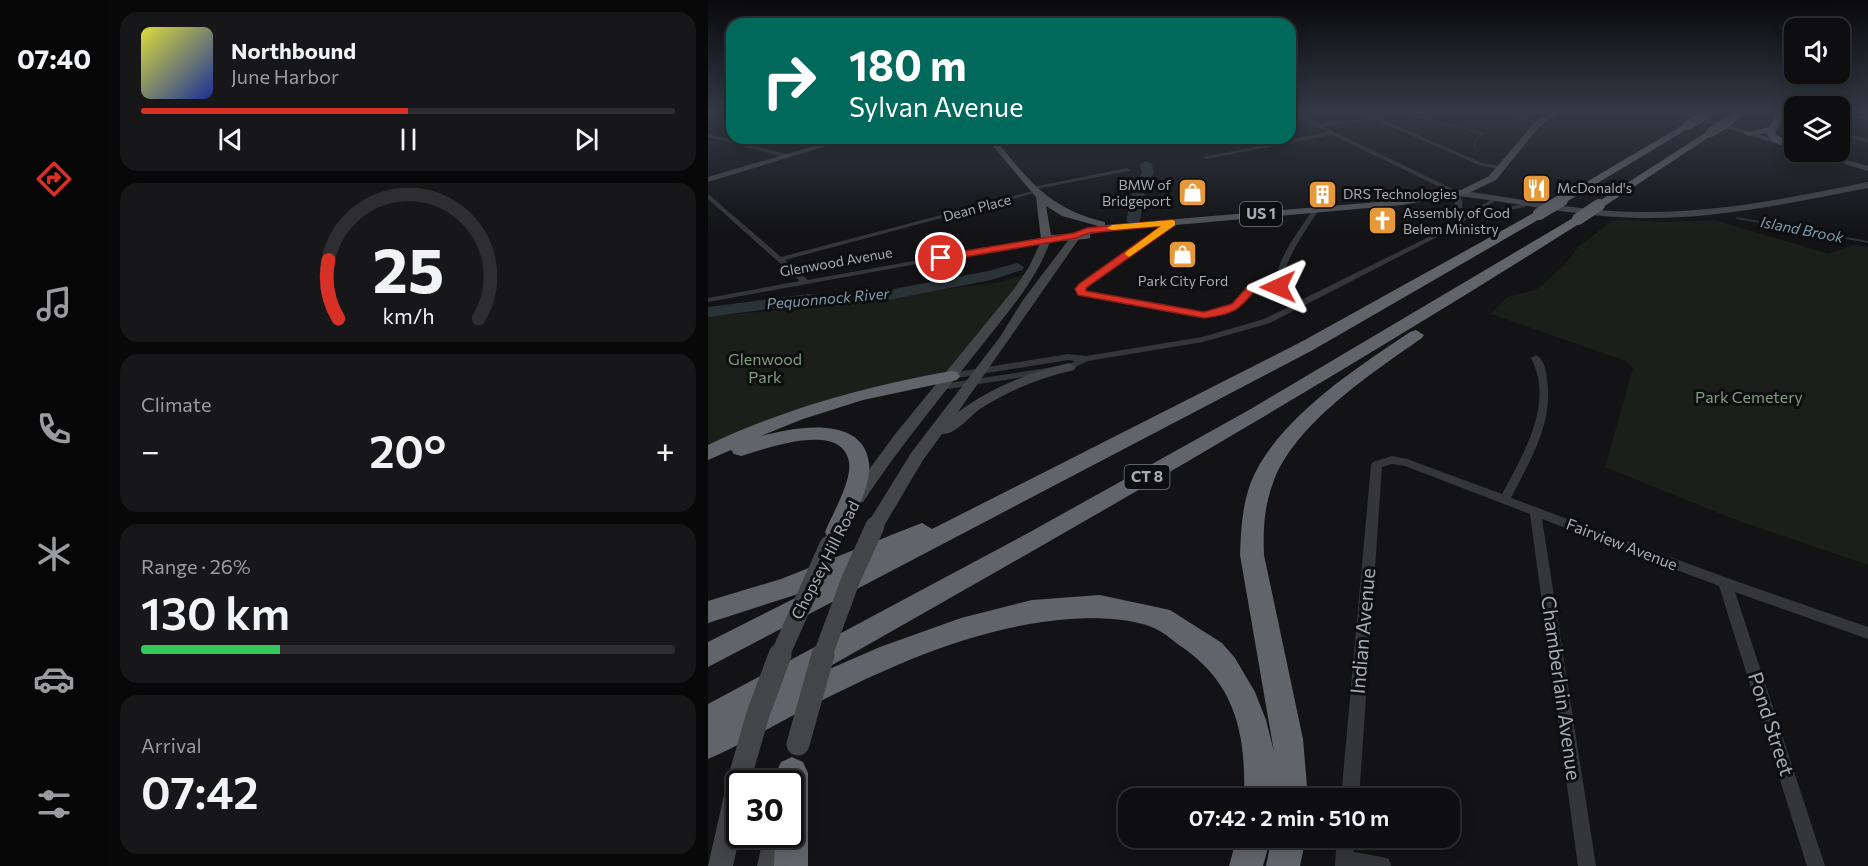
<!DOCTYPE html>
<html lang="en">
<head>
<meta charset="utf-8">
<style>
	:root { --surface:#0e0e10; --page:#171719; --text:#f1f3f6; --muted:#9b9c9f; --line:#2e2e30; --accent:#d93025 }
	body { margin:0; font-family:Commissioner,sans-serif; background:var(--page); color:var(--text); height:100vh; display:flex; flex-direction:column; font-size:22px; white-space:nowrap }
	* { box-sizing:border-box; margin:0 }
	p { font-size:20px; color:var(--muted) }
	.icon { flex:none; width:33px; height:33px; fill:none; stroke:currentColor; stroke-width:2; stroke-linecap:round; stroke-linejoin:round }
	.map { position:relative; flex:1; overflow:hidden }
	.drawer { display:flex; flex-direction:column; gap:12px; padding:12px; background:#080809; width:600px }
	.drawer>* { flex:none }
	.guide { position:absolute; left:18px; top:18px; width:570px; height:126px; border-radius:18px; box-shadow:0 3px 15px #0003,0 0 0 2px var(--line); background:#00695c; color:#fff; overflow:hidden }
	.tools { position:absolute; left:1076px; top:18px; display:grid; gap:12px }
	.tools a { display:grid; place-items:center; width:66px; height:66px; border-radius:12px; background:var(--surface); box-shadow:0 3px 15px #0003,0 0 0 2px var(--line); font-size:30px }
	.speed { position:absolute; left:18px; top:770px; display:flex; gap:12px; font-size:30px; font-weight:700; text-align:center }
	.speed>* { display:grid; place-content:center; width:78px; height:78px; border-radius:50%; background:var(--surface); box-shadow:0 3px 15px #0003,0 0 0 2px var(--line); line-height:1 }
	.speed .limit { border:3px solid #111; border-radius:9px; background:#fff; color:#111 }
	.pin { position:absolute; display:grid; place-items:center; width:51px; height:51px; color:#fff; margin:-26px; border:3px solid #fff; border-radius:50%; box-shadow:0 2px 6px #0007 }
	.me { position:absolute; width:66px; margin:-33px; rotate:269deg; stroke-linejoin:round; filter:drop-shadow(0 0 4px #0008) }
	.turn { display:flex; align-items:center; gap:21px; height:126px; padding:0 24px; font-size:27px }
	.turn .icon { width:78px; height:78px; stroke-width:2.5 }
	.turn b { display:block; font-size:42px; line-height:51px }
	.big { font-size:45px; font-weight:600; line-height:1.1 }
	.drawer .tile { flex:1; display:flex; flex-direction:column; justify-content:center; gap:9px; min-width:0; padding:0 21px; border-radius:18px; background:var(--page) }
	.drawer .dial { align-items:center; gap:0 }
	.dial svg { height:156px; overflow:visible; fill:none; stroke:var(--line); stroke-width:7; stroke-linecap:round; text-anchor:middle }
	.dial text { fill:var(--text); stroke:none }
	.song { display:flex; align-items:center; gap:18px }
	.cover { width:72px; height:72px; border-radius:9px; background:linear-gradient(135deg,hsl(60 70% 55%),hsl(230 70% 35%)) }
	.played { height:6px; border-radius:3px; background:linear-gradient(90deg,var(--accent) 50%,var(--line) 50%) }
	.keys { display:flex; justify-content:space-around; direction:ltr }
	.heat { display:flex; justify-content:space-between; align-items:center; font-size:33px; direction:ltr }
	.charge { height:9px; border-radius:4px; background:linear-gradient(90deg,#34c759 26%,var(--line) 0) }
	.trip { position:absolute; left:410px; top:788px; width:342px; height:60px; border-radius:18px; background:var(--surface); box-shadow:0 3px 15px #0003,0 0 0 2px var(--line); font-weight:600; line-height:60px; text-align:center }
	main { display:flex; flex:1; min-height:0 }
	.tab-bar { display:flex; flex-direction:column; width:108px; justify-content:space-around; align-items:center; background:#060606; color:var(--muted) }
	.tab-bar .icon { width:42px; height:42px }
	.tab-bar .active { color:var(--accent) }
	.tab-bar b { font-size:27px; color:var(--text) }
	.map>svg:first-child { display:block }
	.green { fill:#1a1f1a }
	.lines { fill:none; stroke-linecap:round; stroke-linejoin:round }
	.stream-far1 { stroke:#2a3337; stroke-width:1.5 }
	.stream { stroke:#2a3337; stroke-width:2 }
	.river { fill:#2a3337; fill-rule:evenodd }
	.street { fill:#353639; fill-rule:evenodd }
	.secondary { fill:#434549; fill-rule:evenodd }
	.primary { fill:#515358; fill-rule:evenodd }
	.highway { fill:#61646a; fill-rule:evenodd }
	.secondary-bridge-far1 { stroke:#434549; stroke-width:19 }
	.secondary-bridge { stroke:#434549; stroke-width:23 }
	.highway-bridge-far1 { stroke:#61646a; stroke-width:10 }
	.highway-bridge { stroke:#61646a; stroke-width:12 }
	.route { fill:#d93025; stroke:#8d1f18; stroke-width:1.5 }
	.slow { fill:#f59e0b }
	.labels { text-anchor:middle; stroke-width:6; stroke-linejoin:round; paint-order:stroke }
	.far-poi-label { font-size:14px; fill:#a6acb4; stroke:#0e0e10; text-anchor:start }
	.far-street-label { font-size:14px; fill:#a6acb4; stroke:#0e0e10 }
	.shield { fill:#0e0e10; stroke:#787d83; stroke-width:1.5 }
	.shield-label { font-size:15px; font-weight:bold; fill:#a6acb4 }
	.far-water-label { font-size:15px; font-style:italic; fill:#7f9dad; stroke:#0e0e10 }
	.park-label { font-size:16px; fill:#809e7e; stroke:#0e0e10 }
	.street-label { font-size:16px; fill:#a6acb4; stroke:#0e0e10 }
	.near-street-label { font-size:20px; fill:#a6acb4; stroke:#0e0e10 }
</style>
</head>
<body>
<main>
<nav class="tab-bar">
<b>07:40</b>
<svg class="icon active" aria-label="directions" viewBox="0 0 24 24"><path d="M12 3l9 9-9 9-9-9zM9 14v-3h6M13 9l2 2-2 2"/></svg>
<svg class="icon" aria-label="music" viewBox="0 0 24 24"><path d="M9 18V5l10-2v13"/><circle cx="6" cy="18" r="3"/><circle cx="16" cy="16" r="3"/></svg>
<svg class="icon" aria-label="phone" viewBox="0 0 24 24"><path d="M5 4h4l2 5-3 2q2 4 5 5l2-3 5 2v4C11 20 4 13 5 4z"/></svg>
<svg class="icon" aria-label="climate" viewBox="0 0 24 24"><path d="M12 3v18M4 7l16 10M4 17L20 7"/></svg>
<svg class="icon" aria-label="car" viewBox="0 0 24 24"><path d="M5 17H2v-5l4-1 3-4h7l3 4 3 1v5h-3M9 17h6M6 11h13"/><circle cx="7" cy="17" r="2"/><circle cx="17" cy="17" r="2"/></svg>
<svg class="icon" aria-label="filters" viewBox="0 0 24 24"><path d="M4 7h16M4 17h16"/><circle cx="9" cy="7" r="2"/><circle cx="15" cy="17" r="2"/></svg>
</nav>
<section class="drawer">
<div class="tile">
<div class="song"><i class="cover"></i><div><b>Northbound</b><p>June Harbor</p></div></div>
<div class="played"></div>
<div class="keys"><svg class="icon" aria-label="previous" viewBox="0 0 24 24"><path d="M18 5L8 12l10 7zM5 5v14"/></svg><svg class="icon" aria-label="pause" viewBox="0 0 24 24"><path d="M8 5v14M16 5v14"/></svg><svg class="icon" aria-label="next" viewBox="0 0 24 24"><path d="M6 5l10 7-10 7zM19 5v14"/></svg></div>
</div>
<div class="tile dial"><svg viewBox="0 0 100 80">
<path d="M14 69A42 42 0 1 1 86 69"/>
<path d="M14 69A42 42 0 0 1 9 39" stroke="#d93025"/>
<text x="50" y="56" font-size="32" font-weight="700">25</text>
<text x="50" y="72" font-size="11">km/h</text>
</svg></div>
<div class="tile"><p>Climate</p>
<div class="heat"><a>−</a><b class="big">20°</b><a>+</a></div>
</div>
<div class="tile"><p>Range · 26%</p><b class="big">130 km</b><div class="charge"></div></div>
<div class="tile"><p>Arrival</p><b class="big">07:42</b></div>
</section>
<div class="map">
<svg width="1160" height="866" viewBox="0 0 1160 866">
	<rect width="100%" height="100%" fill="#131315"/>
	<path class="green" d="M905,220L962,222L1007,220L1121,254L1147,244L1160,247V565L1028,520L897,467L925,368L918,361L783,314L799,297L827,290L836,284L859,262L870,247Z
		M316,274L264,351L238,382L180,391L109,411L0,454V316L160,303L238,289L293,282Z"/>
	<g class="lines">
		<path class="stream-far1" d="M683,110L774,133L766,143L767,146"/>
		<path class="stream" d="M1029,218L1160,242"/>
		<path class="river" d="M438,161L444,164L446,173L438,186L432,221L425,225L418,221L426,186L434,173L432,164Z
			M309,263L316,267L314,270L283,280L170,302L131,306L100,304L0,317V307L100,294L131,296L170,292L280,271Z"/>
		<path class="street" d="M646,110H652L774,163L797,167L798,168L795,170L771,165L666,119L616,127L751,192L754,201L755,217L787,197L792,198L739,232L562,323L495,342L380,361L361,370L234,390L229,387L234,384L359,365L367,361L360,360L243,379L240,378L238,376L240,374L243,373L360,354L378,356L494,337L556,319L585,305L571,296L567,287L548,288L531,308L519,313L496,317L371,295L368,289L371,284L462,222L467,223L377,288V291L496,313L514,309L525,304L542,284L552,282H567C571,255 591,231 606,208L609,206L612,208C601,226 566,272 577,293L591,301L735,230L749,220L746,194L625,135L498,159L495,157L620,132L582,114V111L612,124L662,118Z
			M797,110H803L832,124L828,125Z
			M1131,111L1160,118V120L1131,113Z
			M1131,132L1160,139V143L1131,135Z
			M0,134L82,155L83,156L80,158L0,137Z
			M419,168L422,170L421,171L323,190L320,188Z
			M325,191L330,192L77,260L100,280L338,237L341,239L340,240L0,302V298L92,281L0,199V194L73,257Z
			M815,204L818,206L817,207L776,215L773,213Z
			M828,355C836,359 838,370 839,379C846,423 822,460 803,498L1022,579L1160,627V639L1027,592L1117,866H1099L1011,586L834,519L888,866H870L822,514L697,466L684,464L674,467L651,798H633L663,465L665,462L684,456L699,459L794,494C815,454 847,404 823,358Z
			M629,837H647L646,852L674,857L681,859L683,866H627Z"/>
		<path class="secondary" d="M0,110H7L0,113Z
			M958,110H968L1086,145V149Z
			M133,138H145L0,182V177Z
			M1097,152H1108L1160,166V171Z
			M1160,182V188C1086,202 1011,219 934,218C872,217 811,203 749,196L745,193L749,190C811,198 872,212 934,212C1011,213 1086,197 1160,182Z
			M365,234L373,236L250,412C284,387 320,373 361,363L368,367L366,370C332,378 301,390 272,409C261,417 247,435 234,434L215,460L173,531L167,533L161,531L158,526L203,453L292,337L315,300Z
			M335,237L343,239C328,282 298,314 271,349C231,399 190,449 155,502H143L141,498L143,494L188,433L306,289L321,267Z
			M33,761L41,765L45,773L43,783H32V834L25,866H0L21,773L25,765Z
			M56,834H82L75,866H49Z"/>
		<path class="primary" d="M845,110H854L831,127L788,180L759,194L694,205L399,231L382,234V238L378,239L338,242L333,239L328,197L278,138H286C321,181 341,209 397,222V225L694,200L753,190L781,176L826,123ZM338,206L354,216L390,226L364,234L343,235Z"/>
		<path class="highway" d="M962,110H971L965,114Z
			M999,110H1009L999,118H993V114Z
			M1032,110H1042L1024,123H1018V119Z
			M1070,110H1078L1067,134L1086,144V149L1065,142L1058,133L1040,136L1035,133L1061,127Z
			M980,122L984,125L983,127L858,202H850L848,200Z
			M1003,129L1008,132L1006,134L895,207L891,208L885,205Z
			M831,210L837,214L835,217L605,350L0,667V642L119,582L87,595L0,623V601L73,579L206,526L214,523L224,529L593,342Z
			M870,215L876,219L874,222C622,382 363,530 103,677L172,647L253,618L324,600L392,595L462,610L514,643L527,658L547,692L558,720L566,752L532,555C533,530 534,506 543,482C569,419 647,369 702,332L708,330L716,335L714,338C664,373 586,424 565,483C556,507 555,530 556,555L595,739L600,798H536C538,735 528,684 474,647C465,641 457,633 448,629C427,618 385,617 362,619C268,626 181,666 97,709C65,726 33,745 0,759V704L322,532L541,410Z
			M243,371L249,372L252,376L249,380L155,400L95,419L53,436C86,427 155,414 161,463C164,482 145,521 136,538L128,541L120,538L117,532C124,514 144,482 141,462C134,420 57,449 33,456L26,454L23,450L0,460V445C78,408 159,386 243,371Z
			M84,757L95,762L100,773V866H66L67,834H82V783H68V773L73,762Z
			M529,837H563L555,866H521Z
			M564,837H598L592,866H558Z"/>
		<path class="secondary-bridge-far1" d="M71,657L121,545
			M114,657L143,579L167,526"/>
		<path class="secondary-bridge" d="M90,744L115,655
			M33,773L50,714L72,655"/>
		<path class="highway-bridge-far1" d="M980,125L996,116
			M1003,132L1021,121"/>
		<path class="highway-bridge" d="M831,214L854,200
			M870,219L891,205"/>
	</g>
	<linearGradient id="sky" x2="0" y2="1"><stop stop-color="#0a0a0c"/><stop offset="0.48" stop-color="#333946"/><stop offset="1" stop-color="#333946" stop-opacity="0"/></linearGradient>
	<rect width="1160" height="231" fill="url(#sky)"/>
	<path class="route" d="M464,220L467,221V225L378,288V291L496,312L524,304L542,284L552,281L574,283L575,287L570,290L565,288H549C530,311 526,314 496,318L370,295L367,289L371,284L453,226L381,233L368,238L233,261L228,258L233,255L366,233L379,228Z"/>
	<path class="slow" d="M464,220L467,221V225L421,257L417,254L418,252L453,226L404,230L399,228L404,225Z"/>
	<defs>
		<symbol id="restaurant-square" viewBox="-11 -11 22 22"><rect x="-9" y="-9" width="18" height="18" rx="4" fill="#e5993b" stroke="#0e0e10"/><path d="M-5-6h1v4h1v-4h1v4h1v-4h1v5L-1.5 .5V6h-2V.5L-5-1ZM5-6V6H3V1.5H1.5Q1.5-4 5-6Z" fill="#fff"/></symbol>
		<symbol id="shop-square" viewBox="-11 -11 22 22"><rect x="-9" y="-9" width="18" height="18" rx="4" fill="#e5993b" stroke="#0e0e10"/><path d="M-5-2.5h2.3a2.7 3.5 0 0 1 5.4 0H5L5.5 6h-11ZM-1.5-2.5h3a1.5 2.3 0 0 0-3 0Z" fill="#fff"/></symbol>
		<symbol id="building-square" viewBox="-11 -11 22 22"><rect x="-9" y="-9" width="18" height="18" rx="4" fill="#e5993b" stroke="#0e0e10"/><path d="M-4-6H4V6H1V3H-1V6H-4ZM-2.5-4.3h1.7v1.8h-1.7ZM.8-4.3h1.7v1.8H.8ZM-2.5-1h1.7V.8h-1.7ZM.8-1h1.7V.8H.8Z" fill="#fff"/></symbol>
		<symbol id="church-square" viewBox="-11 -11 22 22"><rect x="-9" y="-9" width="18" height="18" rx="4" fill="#e5993b" stroke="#0e0e10"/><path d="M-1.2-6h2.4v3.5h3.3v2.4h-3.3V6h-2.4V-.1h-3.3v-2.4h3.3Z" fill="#fff"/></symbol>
	</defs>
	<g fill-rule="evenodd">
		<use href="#restaurant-square" x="812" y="172" width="33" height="33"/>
		<use href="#shop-square" x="468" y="176" width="33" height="33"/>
		<use href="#building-square" x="598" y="178" width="33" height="33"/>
		<use href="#church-square" x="658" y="204" width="33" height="33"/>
		<use href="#shop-square" x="458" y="238" width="33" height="33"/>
	</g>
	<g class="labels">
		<g class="far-poi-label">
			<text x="463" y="190" text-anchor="end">BMW of<tspan x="463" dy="16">Bridgeport</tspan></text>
			<text x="849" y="193">McDonald's</text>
			<text x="635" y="199">DRS Technologies</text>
			<text x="695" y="218">Assembly of God<tspan x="695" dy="16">Belem Ministry</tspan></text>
			<text x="475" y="286" text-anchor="middle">Park City Ford</text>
		</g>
		<g class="far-street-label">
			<text transform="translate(269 208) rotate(-15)" y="5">Dean Place</text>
			<text transform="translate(128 262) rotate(-10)" y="5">Glenwood Avenue</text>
		</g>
		<g class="shield">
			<rect x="532" y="202" width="42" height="24" rx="4.5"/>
			<rect x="416.5" y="465" width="45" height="24" rx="4.5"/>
		</g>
		<g class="shield-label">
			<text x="553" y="219">US 1</text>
			<text x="439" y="482">CT 8</text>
		</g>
		<g class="far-water-label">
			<text transform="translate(1094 230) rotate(11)" y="5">Island Brook</text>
			<text transform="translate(120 299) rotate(-5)" y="5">Pequonnock River</text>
		</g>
		<g class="park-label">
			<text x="57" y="365">Glenwood<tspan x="57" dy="18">Park</tspan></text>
			<text x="1041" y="403">Park Cemetery</text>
		</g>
		<g class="street-label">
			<text transform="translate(914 544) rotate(21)" y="6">Fairview Avenue</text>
			<text transform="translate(117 560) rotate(-63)" y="6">Chopsey Hill Road</text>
		</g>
		<g class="near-street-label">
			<text transform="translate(655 631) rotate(-85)" y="7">Indian Avenue</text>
			<text transform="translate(853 688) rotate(82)" y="7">Chamberlain Avenue</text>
			<text transform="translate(1063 724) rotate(72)" y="7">Pond Street</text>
		</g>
	</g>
</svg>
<div class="tools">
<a><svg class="icon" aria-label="sound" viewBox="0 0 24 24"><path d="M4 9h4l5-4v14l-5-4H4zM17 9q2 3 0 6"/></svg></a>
<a><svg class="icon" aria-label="layers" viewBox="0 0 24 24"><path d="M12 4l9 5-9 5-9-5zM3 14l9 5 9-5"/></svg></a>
</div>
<div class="speed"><div class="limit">30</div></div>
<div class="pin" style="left:233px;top:258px;background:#d93025"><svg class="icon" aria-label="arrive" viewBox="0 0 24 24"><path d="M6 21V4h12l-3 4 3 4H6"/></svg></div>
<svg class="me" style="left:570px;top:287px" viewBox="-20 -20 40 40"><path d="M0-17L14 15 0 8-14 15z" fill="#d93025" stroke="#fff" stroke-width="4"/></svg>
<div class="trip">07:42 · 2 min · 510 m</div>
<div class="guide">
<div class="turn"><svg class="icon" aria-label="right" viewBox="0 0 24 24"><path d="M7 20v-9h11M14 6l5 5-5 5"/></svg><div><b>180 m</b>Sylvan Avenue</div></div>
</div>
</div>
</main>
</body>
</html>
